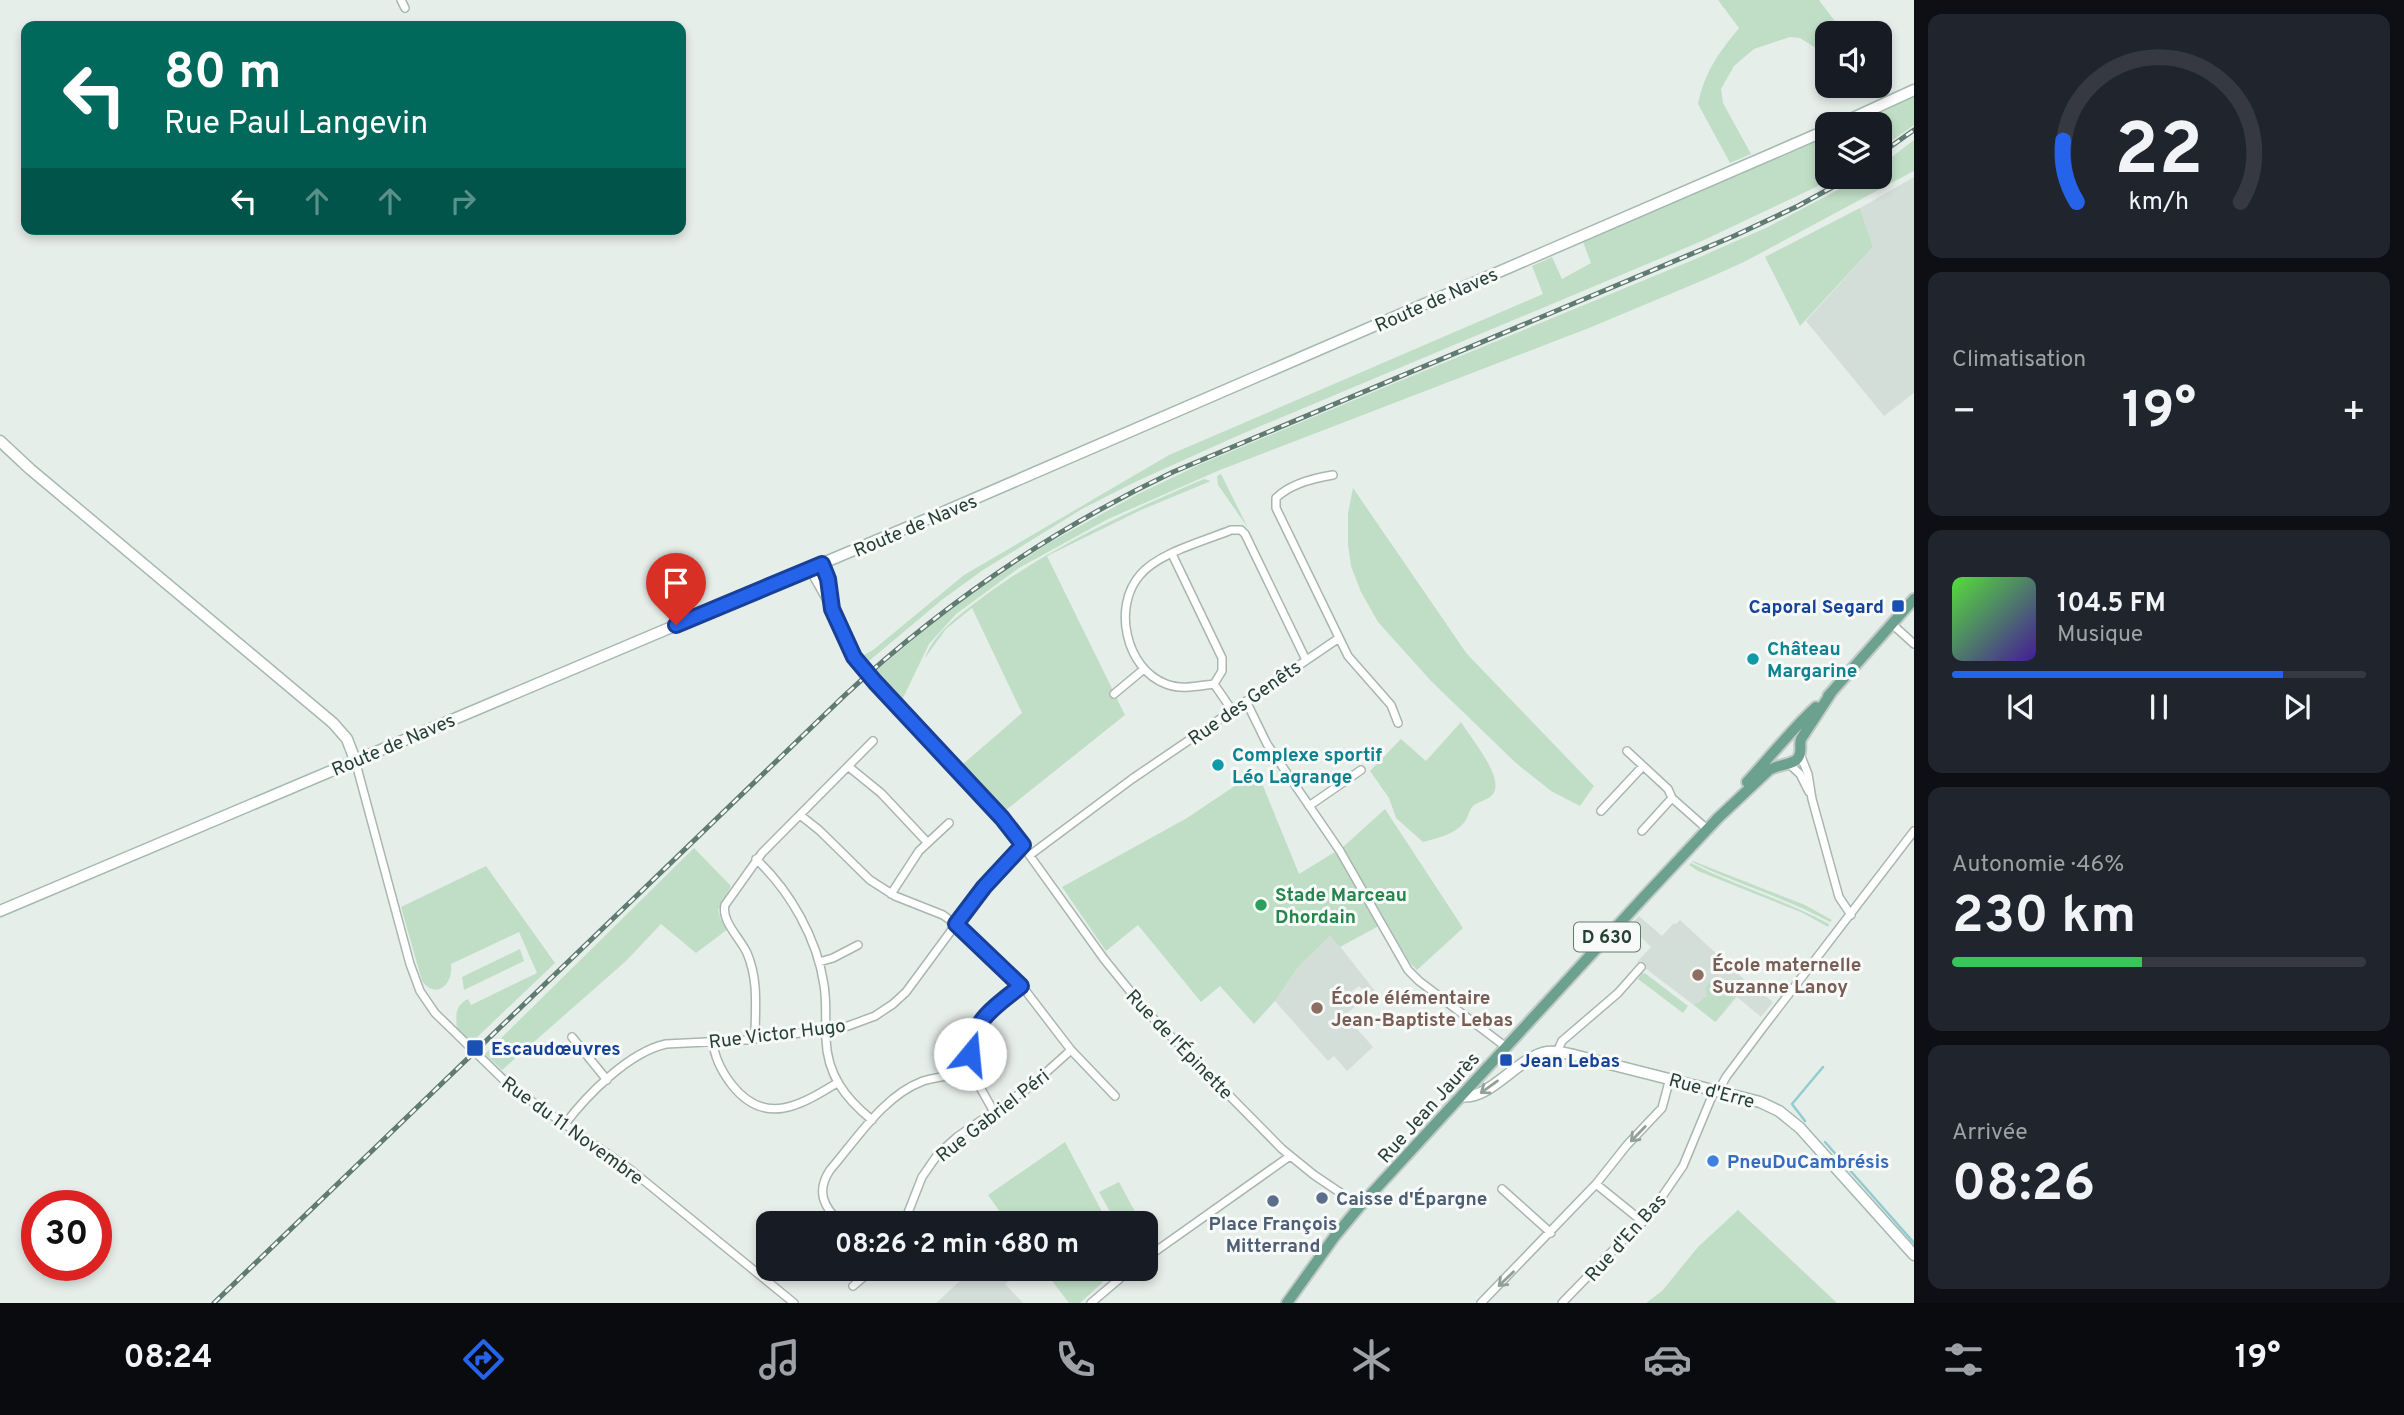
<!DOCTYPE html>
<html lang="fr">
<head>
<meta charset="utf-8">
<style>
	:root { --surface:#171b24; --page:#20242c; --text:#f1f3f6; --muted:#9ea1a6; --line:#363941; --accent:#2563eb }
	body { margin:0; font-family:Overpass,sans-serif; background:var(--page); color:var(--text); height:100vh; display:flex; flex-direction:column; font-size:26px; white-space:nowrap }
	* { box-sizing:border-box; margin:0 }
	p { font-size:23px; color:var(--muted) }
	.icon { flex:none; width:38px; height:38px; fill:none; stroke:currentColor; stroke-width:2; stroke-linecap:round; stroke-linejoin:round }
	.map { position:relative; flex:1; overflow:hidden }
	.side { display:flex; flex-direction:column; gap:14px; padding:14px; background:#0d0f14; width:490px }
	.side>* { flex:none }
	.banner { position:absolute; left:21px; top:21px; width:665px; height:214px; border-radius:14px; box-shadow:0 4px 10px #0003; background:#00695c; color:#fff; overflow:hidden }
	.tools { position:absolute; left:1815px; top:21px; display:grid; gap:14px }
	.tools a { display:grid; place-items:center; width:77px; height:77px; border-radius:14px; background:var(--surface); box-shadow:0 4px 10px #0003; font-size:35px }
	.speed { position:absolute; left:21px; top:1190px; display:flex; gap:14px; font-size:35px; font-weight:700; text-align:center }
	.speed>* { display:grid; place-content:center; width:91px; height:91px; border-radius:50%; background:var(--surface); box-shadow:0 4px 10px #0003; line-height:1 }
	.speed .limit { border:10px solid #d22; background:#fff; color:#111 }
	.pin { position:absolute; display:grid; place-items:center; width:60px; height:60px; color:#fff; margin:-72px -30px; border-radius:50% 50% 50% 0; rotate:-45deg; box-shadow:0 0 7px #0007 }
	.pin .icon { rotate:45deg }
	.me { position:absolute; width:77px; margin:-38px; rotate:17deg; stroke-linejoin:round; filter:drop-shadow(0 0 5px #0008) }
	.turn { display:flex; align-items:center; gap:24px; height:147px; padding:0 28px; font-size:32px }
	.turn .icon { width:91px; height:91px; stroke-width:2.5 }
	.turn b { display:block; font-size:49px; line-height:60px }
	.lanes { display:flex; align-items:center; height:66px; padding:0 28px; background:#0003; justify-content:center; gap:35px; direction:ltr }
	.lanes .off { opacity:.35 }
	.big { font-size:52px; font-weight:700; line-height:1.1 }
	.side .card { flex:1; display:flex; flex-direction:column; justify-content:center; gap:10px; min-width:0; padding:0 24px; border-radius:14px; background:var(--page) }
	.side .dial { align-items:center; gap:0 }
	.dial svg { height:182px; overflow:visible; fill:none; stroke:var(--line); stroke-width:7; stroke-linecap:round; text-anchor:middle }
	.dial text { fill:var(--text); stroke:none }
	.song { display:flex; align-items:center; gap:21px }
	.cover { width:84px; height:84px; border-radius:10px; background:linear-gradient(135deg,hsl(110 70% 55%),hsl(260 70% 35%)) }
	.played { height:7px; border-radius:4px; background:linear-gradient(90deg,var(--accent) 80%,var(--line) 80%) }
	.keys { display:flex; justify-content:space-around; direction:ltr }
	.heat { display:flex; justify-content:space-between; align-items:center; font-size:38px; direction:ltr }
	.charge { height:10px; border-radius:5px; background:linear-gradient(90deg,#34c759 46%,var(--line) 0) }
	.trip { position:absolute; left:756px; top:1211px; width:402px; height:70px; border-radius:14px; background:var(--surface); box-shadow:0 4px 10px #0003; font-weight:700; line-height:70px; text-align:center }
	.tabs { display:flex; height:112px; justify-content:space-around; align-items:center; background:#090b0e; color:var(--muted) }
	.tabs .icon { width:49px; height:49px }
	.tabs .selected { color:var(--accent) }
	.tabs b { font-size:32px; color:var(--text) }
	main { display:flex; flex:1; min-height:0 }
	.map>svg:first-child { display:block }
	.built { fill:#d4ded9 }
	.green { fill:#c0dec6 }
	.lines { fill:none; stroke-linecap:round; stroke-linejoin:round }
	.stream { stroke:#92ccd0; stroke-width:2.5 }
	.street-casing { stroke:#a9b6b0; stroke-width:10 }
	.secondary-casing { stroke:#a5b9b0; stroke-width:13 }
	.primary-casing { stroke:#c2cac7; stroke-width:14 }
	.street { stroke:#fff; stroke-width:7 }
	.secondary { stroke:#fff; stroke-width:10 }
	.primary { stroke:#6da18f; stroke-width:10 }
	.rail-casing { stroke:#607b71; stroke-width:5 }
	.rail { stroke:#f7faf8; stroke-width:2.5; stroke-dasharray:8; stroke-linecap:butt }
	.oneway { stroke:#92a09a }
	.route-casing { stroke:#184099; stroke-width:18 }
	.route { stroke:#2563eb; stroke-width:12 }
	.transit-dot { fill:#1a4fb4; stroke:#f7faf8; stroke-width:2.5 }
	.culture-dot { fill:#0f9aa8; stroke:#f7faf8; stroke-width:2.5 }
	.leisure-dot { fill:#2e9e5b; stroke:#f7faf8; stroke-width:2.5 }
	.education-dot { fill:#8d6e63; stroke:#f7faf8; stroke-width:2.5 }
	.shop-dot { fill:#3f7fe0; stroke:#f7faf8; stroke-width:2.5 }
	.service-dot { fill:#5c6f8a; stroke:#f7faf8; stroke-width:2.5 }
	.labels { text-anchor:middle; stroke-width:6; stroke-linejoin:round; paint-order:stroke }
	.shield { fill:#f7faf8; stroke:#657870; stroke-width:2 }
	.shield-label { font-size:18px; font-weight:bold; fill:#264036 }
	.street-label { font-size:19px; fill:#264036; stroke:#f7faf8 }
	.transit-label { font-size:19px; font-weight:bold; fill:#164399; stroke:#f7faf8; text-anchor:start }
	.culture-label { font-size:19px; font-weight:bold; fill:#0d838f; stroke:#f7faf8; text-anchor:start }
	.leisure-label { font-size:19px; font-weight:bold; fill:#27864d; stroke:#f7faf8; text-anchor:start }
	.education-label { font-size:19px; font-weight:bold; fill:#785e54; stroke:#f7faf8; text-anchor:start }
	.shop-label { font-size:19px; font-weight:bold; fill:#366cbe; stroke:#f7faf8; text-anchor:start }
	.service-label { font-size:19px; font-weight:bold; fill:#4e5e75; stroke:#f7faf8; text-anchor:start }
</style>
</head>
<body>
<main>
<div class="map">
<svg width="1914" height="1303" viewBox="0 0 1914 1303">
	<rect width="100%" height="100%" fill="#e6eeea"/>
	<path class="built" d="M1914,177V393L1884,416L1806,321L1873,247L1860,208Z
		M1639,916L1662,936L1674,923L1676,924L1680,920L1747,982L1773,1002L1761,1017L1737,997L1716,1022L1637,962L1651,947L1630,926Z
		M1331,935L1375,991L1369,996L1359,986L1352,991L1361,1002L1345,1015L1373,1047L1347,1071L1334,1056L1328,1061L1275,1001L1299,966Z
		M969,1269H1023L1005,1284L1023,1303H936L971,1271Z"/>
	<path class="green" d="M1718,0H1819L1840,28L1824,35L1827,42V55L1800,38L1790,37L1754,49L1734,66L1721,89L1723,103L1751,154L1730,163L1698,104C1705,71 1718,54 1739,28Z
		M1914,97V125L1880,149V124H1857Z
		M1827,137V177H1834L1816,187L1702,241L1237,436L1135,482L1082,509L983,570L943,599L869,661L864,655L873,650L964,575L1169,455L1543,294L1532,266L1552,257L1562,279L1591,263L1583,242Z
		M1914,140V171L1910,173L1744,262L1706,279L1589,328L1220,470L1108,519L1019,568L956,614L929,644L902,700L876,671L948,610L968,596L1047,544L1138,494L1201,464L1390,385L1693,260L1768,227L1862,177H1880V166Z
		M1860,208L1873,247L1800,326L1765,257Z
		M1221,474L1248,528L1218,485L1217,476Z
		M1204,479L1211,481L1141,510L1047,556L1125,715L1006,810L963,764L1022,713L972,608L946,629L925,658C934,633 958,616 979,600C1048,548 1125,513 1204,479Z
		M1353,488L1467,654L1594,786L1580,806L1551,791L1517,764L1432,682L1378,622L1361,592L1351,566L1348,545V513Z
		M1461,722C1470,737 1500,772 1495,790C1492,800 1480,800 1473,806C1470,809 1468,816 1466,820C1457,834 1438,838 1423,842L1396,818L1389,798L1370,771L1401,739L1426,761Z
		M1257,771L1299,874L1343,847L1385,809L1463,928L1417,970L1410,963L1386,922L1340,947L1330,936L1299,966L1275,1001L1254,1024L1220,986L1201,1002L1138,925L1106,951L1062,887L1187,818Z
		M694,848L731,886L718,910L721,920L728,929L696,953L661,924L626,961L502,1070L485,1054Z
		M1693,861L1805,905L1832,920L1830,922C1786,898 1737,884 1692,862Z
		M1691,863C1736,886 1785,900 1829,924L1828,927L1803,913L1698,871L1689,865Z
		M486,866L555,963L471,1043L457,1030C456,1016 454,1006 468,999L471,1005L537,973L519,932L451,964C454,984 436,1000 422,981L401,907Z
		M520,949L524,961L464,990L462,977Z
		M1642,973L1646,974L1688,1006L1683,1013L1638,979Z
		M1716,976L1739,992L1715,1022L1694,1005L1707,996L1705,988Z
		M1065,1142L1108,1223H1008L988,1195Z
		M1119,1182L1139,1219L1132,1223H1116L1099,1192Z
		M1738,1210L1837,1303H1646L1662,1291L1698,1247Z
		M1043,1269H1119L1104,1277L1103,1282L1080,1303H1069Z"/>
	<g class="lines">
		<path class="stream" d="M1805,1121L1792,1104L1823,1067
			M1825,1142L1914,1243"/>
		<defs>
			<path id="street" d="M401,0L405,8
				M1333,475C1314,478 1289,485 1276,498V508L1348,656L1391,705L1398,723
				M1172,554L1222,658V671L1214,684
				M822,564L828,579L831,605
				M810,570L832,609L857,661L1007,824L1104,959L1147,1012L1282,1149L1314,1175L1360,1206
				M1892,624L1914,644
				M1214,684C1198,686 1181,690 1166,684C1126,669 1112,607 1140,575C1158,553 1204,541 1231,530H1241L1245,534L1306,660
				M1214,684L1232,710
				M1114,694L1144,669
				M1246,701L1267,744L1340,851L1408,970L1419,981L1506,1047
				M1627,751L1668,789L1672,798L1707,829
				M1800,754L1808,774L1812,799L1839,897L1851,915
				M355,760L410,964L420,991L435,1013L511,1087L631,1170L794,1303
				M1789,764L1800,774L1809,792
				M849,767L881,793L927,842
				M1309,806L1361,770
				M1601,811L1643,766
				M800,815L819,830L870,880L895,896L943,915L965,931L1025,990L1071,1050L1115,1096
				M1642,831L1672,798
				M1030,855L1132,779L1339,638
				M756,859C790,891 817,938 824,985C827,1003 825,1021 826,1039C827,1075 846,1099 872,1120
				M891,894L919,851L949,823
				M819,962L833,958L858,945
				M572,1037L607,1080
				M755,1039C755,1009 759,981 747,953C740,938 721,921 725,905L762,853L873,741
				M713,1041C714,1058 722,1072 732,1085C765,1127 801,1105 837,1083
				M1557,1052L1562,1041L1618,993L1641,967
				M972,1073L994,1112
				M1719,1090L1726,1077L1762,1029L1914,831
				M565,1124C587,1095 629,1052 666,1044L746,1040L808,1032L848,1026L875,1016L893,1004L906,992L979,893L1023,845
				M1596,1184L1627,1145L1662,1108L1670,1078
				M1502,1189L1551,1233
				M841,1223C823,1207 816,1191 830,1170C857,1139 883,1096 923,1081C939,1076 956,1075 972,1073C963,1026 988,1012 1021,986
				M904,1223L922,1177L938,1154L957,1137L1031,1086L1071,1050
				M1146,1258L1290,1156
				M853,1286L873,1269
				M1091,1303L1131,1269
				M1481,1303L1596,1184L1643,1222
				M1562,1303L1655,1207L1683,1166L1715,1089"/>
			<path id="secondary" d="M1840,124L1914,90
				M0,441L30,469L333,723L347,739L355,760
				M0,911L939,514L1827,130
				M1462,1096C1489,1101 1518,1057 1547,1052C1556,1051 1566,1053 1574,1055L1760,1102L1779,1111L1800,1128L1914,1255"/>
			<path id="primary" d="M1828,696L1914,599
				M1747,782C1770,757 1791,730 1816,707
				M1287,1303L1335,1236L1360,1206L1642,899L1718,818L1769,770C1778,764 1796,765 1799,756C1802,750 1799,745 1801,739L1831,693"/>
		</defs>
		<use href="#street" class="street-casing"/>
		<use href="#secondary" class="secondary-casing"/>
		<use href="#primary" class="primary-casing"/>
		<use href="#street" class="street"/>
		<use href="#secondary" class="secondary"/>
		<use href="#primary" class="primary"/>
		<defs>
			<path id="rail" d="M1880,154L1914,130
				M214,1303L844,696C943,604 1051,530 1173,472L1734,236L1798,206L1851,177"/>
		</defs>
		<use href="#rail" class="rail-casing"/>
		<use href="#rail" class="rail"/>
	</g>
	<defs><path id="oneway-shaft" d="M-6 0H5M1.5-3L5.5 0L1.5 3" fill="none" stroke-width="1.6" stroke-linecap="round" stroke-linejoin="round" transform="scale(1.75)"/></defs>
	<g class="oneway">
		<use href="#oneway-shaft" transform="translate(1489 1087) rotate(144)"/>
		<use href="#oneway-shaft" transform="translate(1638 1134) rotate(134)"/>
		<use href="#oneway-shaft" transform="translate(1506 1279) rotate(136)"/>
	</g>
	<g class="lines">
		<defs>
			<path id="route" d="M676,625L822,564L828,579L832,609L854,657L875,682L1002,818L1023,845L984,887L956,924L1021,986C996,1006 972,1020 970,1054"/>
		</defs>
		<use href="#route" class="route-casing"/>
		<use href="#route" class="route"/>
	</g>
	<g class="transit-dot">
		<rect x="1891" y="599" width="14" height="14" rx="3.5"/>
		<rect x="466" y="1039" width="18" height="18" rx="3.5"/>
		<rect x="1499" y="1053" width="14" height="14" rx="3.5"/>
	</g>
	<g class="culture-dot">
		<circle cx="1753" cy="659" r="7"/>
		<circle cx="1218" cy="765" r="7"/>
	</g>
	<circle class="leisure-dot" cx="1261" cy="905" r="7"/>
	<g class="education-dot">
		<circle cx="1698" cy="975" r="7"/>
		<circle cx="1317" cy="1008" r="7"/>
	</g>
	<circle class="shop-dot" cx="1713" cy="1161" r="7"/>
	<g class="service-dot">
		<circle cx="1322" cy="1198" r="7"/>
		<circle cx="1273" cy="1201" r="7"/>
	</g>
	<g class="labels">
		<rect class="shield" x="1574" y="922.5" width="66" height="29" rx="5"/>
		<g class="shield-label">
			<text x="1607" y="943">D 630</text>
		</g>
		<g class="street-label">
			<text transform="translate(1436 299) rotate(-24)" y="7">Route de Naves</text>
			<text transform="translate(915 525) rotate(-23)" y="7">Route de Naves</text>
			<text transform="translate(1244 702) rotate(-35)" y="7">Rue des Genêts</text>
			<text transform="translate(393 744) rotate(-23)" y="7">Route de Naves</text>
			<text transform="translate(777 1033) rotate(-7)" y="7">Rue Victor Hugo</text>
			<text transform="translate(1180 1044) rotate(46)" y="7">Rue de l'Épinette</text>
			<text transform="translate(1712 1090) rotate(15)" y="7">Rue d'Erre</text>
			<text transform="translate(1428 1107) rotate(-48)" y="7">Rue Jean Jaurès</text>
			<text transform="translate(992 1115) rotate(-38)" y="7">Rue Gabriel Péri</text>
			<text transform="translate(573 1130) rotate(36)" y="7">Rue du 11 Novembre</text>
			<text transform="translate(1625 1237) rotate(-48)" y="7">Rue d'En Bas</text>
		</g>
		<g class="transit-label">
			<text x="1884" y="613" text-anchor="end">Caporal Segard</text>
			<text x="491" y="1055">Escaudœuvres</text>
			<text x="1520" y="1067">Jean Lebas</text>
		</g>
		<g class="culture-label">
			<text x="1767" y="655">Château<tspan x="1767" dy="22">Margarine</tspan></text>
			<text x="1232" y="761">Complexe sportif<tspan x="1232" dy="22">Léo Lagrange</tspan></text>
		</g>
		<g class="leisure-label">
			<text x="1275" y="901">Stade Marceau<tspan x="1275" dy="22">Dhordain</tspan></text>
		</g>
		<g class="education-label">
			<text x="1712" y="971">École maternelle<tspan x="1712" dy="22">Suzanne Lanoy</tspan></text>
			<text x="1331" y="1004">École élémentaire<tspan x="1331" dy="22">Jean-Baptiste Lebas</tspan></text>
		</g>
		<g class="shop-label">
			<text x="1727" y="1168">PneuDuCambrésis</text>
		</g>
		<g class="service-label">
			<text x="1336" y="1205">Caisse d'Épargne</text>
			<text x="1273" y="1230" text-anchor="middle">Place François<tspan x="1273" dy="22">Mitterrand</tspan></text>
		</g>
	</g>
</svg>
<div class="tools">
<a><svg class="icon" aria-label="sound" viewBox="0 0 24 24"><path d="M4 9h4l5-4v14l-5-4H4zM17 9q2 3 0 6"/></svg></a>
<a><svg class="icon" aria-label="layers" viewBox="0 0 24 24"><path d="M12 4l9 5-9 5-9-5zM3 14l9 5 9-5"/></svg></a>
</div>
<div class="speed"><div class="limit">30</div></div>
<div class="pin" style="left:676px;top:625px;background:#d93025"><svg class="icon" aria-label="arrive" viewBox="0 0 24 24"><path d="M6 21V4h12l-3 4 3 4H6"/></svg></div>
<svg class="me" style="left:970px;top:1054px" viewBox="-20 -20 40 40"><circle r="19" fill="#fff"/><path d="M0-13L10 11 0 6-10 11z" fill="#2563eb"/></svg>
<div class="trip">08:26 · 2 min · 680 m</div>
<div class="banner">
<div class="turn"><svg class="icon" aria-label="left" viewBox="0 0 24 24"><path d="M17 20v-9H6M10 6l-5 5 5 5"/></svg><div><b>80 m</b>Rue Paul Langevin</div></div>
<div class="lanes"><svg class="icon" aria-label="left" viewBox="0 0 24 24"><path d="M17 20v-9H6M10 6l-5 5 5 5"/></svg><svg class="icon off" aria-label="ahead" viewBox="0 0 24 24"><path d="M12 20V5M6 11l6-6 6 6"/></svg><svg class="icon off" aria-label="ahead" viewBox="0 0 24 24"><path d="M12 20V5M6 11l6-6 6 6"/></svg><svg class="icon off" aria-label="right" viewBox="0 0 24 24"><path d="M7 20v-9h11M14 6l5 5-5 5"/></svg></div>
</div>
</div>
<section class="side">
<div class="card dial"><svg viewBox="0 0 100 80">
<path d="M14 69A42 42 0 1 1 86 69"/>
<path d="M14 69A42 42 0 0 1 8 42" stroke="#2563eb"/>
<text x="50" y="56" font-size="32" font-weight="700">22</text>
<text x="50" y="72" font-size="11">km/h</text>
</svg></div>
<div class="card"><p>Climatisation</p>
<div class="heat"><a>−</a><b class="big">19°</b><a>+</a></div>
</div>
<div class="card">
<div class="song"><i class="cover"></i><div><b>104.5 FM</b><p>Musique</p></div></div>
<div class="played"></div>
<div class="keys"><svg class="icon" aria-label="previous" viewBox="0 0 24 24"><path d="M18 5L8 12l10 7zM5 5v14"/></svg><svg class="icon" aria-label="pause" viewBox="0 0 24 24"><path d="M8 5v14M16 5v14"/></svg><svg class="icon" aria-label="next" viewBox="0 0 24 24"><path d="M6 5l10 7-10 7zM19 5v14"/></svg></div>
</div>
<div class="card"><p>Autonomie · 46%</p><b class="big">230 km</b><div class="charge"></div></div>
<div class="card"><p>Arrivée</p><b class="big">08:26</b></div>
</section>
</main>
<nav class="tabs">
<b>08:24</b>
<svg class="icon selected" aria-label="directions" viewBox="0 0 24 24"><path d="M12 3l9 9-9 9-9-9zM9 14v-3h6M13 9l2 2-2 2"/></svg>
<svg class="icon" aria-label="music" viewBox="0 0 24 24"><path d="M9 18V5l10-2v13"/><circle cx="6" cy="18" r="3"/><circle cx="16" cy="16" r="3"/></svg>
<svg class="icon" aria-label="phone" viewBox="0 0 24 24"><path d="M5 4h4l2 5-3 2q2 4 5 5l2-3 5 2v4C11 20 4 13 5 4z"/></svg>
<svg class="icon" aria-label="climate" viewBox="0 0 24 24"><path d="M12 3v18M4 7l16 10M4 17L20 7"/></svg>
<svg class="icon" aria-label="car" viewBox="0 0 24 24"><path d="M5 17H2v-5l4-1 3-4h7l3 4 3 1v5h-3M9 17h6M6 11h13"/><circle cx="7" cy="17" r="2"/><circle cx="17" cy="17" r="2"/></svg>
<svg class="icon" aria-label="filters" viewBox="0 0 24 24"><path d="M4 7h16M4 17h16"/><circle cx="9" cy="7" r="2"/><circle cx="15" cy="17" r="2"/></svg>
<b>19°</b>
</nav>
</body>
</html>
